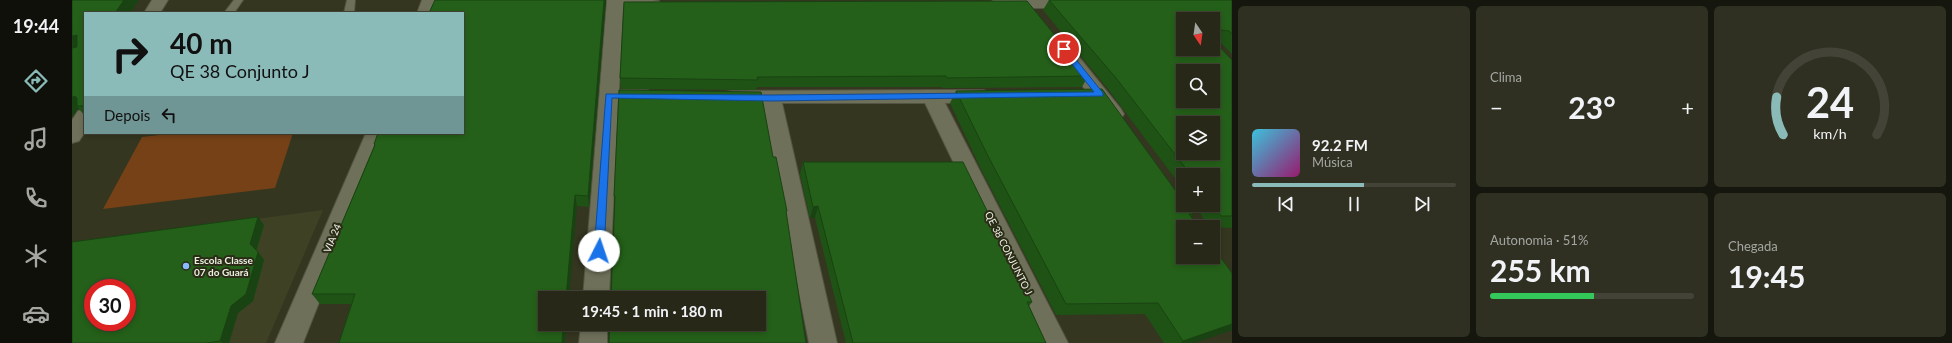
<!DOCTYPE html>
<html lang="pt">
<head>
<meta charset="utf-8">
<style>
	:root { --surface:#272818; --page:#2f3021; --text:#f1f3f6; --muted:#a4a6a2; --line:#434437; --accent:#8bbbb9 }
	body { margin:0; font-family:Lato,sans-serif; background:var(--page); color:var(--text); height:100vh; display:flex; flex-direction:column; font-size:15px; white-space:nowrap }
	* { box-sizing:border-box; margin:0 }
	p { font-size:13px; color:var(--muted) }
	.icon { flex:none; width:22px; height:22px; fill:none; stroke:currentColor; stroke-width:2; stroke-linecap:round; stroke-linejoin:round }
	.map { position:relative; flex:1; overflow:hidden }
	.drawer { display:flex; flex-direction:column; gap:6px; padding:6px; background:#15160d; width:720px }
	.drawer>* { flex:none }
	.top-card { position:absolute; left:12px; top:12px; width:380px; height:122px; border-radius:0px; box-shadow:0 2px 6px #0003,0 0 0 1px var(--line); background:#8bbbb9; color:#111; overflow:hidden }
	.needle { width:26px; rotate:167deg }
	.fabs { position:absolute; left:1104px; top:12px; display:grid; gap:8px }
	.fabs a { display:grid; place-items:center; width:44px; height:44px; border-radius:0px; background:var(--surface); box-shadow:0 2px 6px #0003,0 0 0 1px var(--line); font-size:20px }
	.speed { position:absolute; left:12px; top:279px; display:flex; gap:8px; font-size:20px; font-weight:700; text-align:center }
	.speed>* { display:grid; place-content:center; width:52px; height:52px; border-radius:50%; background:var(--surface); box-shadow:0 2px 6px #0003,0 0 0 1px var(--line); line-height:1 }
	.speed .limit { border:6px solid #d22; background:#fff; color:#111 }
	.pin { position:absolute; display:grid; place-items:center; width:34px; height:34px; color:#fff; margin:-17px; border:2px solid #fff; border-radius:50%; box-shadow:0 1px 4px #0007 }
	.me { position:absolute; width:44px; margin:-22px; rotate:4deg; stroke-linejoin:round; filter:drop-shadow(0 0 3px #0008) }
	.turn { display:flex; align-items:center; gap:14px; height:84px; padding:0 20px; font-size:18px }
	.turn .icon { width:52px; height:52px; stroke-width:2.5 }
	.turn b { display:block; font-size:28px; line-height:34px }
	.then { display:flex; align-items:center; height:38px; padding:0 20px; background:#0003; gap:8px; font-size:15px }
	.big { font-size:30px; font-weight:700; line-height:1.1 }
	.drawer .widget { flex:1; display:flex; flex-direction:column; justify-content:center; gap:6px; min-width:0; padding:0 14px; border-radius:6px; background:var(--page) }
	.drawer .dial { align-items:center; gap:0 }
	.dial svg { height:104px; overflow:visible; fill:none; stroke:var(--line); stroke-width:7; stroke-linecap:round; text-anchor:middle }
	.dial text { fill:var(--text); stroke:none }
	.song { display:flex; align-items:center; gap:12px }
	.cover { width:48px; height:48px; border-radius:6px; background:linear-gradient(135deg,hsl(190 70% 55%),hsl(320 70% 35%)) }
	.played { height:4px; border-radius:2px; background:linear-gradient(90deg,var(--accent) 55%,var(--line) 55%) }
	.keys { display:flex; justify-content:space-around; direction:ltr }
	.heat { display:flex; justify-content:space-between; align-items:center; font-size:22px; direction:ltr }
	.charge { height:6px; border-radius:3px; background:linear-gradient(90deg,#34c759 51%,var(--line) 0) }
	.drawer .tiles { flex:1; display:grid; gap:6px; grid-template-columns:repeat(3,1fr) }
	.widget:first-child { grid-row:span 2 }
	.trip { position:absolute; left:466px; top:291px; width:228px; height:40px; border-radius:0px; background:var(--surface); box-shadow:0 2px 6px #0003,0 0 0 1px var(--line); font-weight:700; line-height:40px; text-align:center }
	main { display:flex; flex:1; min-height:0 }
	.menu { display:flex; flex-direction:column; width:72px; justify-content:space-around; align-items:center; background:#10100a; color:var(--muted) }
	.menu .icon { width:28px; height:28px }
	.menu .selected { color:var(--accent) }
	.menu b { font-size:18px; color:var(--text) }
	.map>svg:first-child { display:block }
	.built { fill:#3f4125; fill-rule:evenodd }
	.green { fill:#764117 }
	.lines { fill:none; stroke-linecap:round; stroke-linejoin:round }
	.service-casing { stroke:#535441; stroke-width:2 }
	.minor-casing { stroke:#535441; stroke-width:2 }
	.service { fill:#6e7059; fill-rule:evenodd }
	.minor { fill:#6e7059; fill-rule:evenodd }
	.wall { fill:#1f5316; fill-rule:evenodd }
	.shaded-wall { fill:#194312 }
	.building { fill:#246019; stroke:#194312; fill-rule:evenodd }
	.route { fill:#1a73e8; stroke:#114b97 }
	.poi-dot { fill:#87bbfb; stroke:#2a2c17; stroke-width:1.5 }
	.labels { text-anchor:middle; stroke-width:4; stroke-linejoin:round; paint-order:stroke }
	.street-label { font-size:10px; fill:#eef0e3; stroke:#2a2c17 }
	.poi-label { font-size:10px; font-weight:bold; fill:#eef0e3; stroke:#2a2c17; text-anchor:start }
</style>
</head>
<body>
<main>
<nav class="menu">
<b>19:44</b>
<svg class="icon selected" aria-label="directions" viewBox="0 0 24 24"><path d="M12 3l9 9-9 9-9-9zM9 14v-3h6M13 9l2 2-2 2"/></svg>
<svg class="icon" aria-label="music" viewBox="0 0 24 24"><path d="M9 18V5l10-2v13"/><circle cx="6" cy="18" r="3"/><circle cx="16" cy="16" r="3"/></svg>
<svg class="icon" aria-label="phone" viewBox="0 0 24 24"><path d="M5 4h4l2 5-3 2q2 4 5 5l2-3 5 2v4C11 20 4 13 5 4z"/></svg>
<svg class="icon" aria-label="climate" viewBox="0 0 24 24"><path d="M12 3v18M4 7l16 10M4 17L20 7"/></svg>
<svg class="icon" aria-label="car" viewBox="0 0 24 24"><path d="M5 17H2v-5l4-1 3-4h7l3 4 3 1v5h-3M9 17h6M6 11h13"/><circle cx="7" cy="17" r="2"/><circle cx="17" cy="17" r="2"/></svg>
</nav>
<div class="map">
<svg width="1160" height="343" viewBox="0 0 1160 343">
	<rect width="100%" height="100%" fill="#343620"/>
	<path class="built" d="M251,210L194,343H0V244ZM21,288H55V322H21Z"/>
	<path class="green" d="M105,133H221L203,188L31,209L70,137Z"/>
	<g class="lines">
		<defs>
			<path id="service" d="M162,0H171L162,13H152Z
				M275,0H283L282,13H272Z"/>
			<path id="minor" d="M80,0H96L88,13H72Z
				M350,0H366L361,13H345Z
				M535,0H581L587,1L589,5L587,9L551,10L547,90H575L582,92L585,96L582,100L575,102H546L537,298H511Z
				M921,0H1011L1013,3L1011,7L1005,8H927L921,7L919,3Z
				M997,50L1003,52L1049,109L1052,114L1049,119L1042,121L1035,119L988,56L991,52Z
				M860,90H911L918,92L921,96L918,100L911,102L873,103L996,343H968L853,103H710L765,343H737L690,103H660L653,102L650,97L653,92L660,91Z
				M13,109V132L7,141L0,143V120L6,111Z
				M294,133H314L231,343H203Z
				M509,324H535V343H507Z"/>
		</defs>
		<use href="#service" class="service-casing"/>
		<use href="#minor" class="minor-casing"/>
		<use href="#service" class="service"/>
		<use href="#minor" class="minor"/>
	</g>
	<path class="wall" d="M0,0H67L58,13H13V116L7,109L5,110L0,117Z
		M363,0H534L517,207L505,206L473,324H494L493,343H267L279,304H248L240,294L302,146V144Z
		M977,0H1160V54L1148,42L1144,41V42L1160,60V228L1137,227L1123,205H1141V175H1111V189L1036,89L971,10ZM1141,19V49H1111Z
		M552,2L1016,76L1010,87L871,88L870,87H685L684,90L549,89L548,78Z
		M884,91L1121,215L1119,217L1122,343H1092L1073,314L984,315L909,169L878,103Z
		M701,157L714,215L543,209L542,196Z
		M731,162L960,302L957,306L974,343H774L743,218H738L728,174Z
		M192,225L185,250L192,260L181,301L166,313L157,343H0Z"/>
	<path class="shaded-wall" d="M52,0H67L58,13H43Z
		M532,0H534L517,207L516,196Z
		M5,35L13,45L0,48V36Z
		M3,96L11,106H5L7,109L5,110L0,117V97Z
		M503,195L505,206L497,298H494Z
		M746,206L743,218H738L741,207Z
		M186,217L192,225L184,251L178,244Z
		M186,252L192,260L181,301L166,313L157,343H151L148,341L159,306Z
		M491,324H494L493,343H490Z
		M1160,324V330L1122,343H1108L1111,341Z"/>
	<path class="building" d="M0,0H52L43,13H13V106H5V98L3,96L0,97V48L5,47V35L0,36Z
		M363,0H532L516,196L503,195L494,298H473V324H491L490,343H267L283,294H240L303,145L302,144L306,133H391V13H357Z
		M977,0H1160V34L1157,31L1149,30L1148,36H1142L1141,38V19H1111V49H1141V40L1160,60V216H1149L1141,205V175H1119L1044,78ZM1111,71H1141V101H1111ZM1111,123H1141V153H1111Z
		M955,1L1016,76L875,78L874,76L685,77L686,80L548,78L552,2Z
		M1030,89L1111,201V205H1114L1121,215L1117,214L1126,227H1111V257H1141V247L1160,273V324L1111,341L1086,303L994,304L916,156L884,91Z
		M547,90L689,92L701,157H704L715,211H714L734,343H537L538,324H687V298H539L543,196H542Z
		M731,162H891L960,302H955L974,343H781L746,206L741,207Z
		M186,217L178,244L186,252L174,294L159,306L148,341L134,343H0V242ZM21,288H55V322H21Z"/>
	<path class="route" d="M989,47H994L1031,93V96L699,101L540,98L532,251L527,255L522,251L534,94L699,95L1022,92L989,50Z"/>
	<circle class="poi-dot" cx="114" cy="266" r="4"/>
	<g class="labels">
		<g class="street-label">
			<text transform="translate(260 238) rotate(-68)" y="4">VIA 24</text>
			<text transform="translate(937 253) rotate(63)" y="4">QE 38 CONJUNTO J</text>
		</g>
		<g class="poi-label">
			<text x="122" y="264">Escola Classe<tspan x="122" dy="12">07 do Guará</tspan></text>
		</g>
	</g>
</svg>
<div class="fabs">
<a><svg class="needle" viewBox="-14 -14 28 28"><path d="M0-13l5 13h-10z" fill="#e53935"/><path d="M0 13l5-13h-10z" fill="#a4a6a2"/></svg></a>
<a><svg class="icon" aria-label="search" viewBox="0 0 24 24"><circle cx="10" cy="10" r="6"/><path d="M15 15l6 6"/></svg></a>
<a><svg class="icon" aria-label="layers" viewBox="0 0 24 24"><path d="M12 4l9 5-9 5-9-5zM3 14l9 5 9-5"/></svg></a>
<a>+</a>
<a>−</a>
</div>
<div class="speed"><div class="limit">30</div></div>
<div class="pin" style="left:992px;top:49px;background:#d93025"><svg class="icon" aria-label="arrive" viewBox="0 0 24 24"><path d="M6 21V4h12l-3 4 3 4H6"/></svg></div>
<svg class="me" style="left:527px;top:251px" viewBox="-20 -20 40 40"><circle r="19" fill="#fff"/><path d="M0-13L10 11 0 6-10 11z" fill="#1a73e8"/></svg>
<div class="trip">19:45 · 1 min · 180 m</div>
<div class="top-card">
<div class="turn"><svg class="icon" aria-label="right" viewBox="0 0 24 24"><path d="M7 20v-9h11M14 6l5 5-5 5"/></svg><div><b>40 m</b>QE 38 Conjunto J</div></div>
<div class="then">Depois<svg class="icon" aria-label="left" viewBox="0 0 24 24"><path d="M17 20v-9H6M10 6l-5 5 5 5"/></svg></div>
</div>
</div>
<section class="drawer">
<div class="tiles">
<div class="widget">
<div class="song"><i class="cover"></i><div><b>92.2 FM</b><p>Música</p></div></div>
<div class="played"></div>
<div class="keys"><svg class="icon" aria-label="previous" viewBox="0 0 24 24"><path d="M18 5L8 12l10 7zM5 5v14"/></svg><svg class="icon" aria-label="pause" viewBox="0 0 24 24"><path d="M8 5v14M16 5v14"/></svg><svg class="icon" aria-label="next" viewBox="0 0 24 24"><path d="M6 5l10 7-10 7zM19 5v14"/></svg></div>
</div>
<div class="widget"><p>Clima</p>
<div class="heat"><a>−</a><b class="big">23°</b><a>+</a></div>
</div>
<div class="widget dial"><svg viewBox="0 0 100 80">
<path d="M14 69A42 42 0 1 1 86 69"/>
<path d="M14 69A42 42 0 0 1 9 40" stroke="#8bbbb9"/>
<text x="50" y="56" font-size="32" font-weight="700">24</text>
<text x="50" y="72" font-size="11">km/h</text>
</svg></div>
<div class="widget"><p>Autonomia · 51%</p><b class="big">255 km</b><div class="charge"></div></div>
<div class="widget"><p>Chegada</p><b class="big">19:45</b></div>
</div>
</section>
</main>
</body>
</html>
